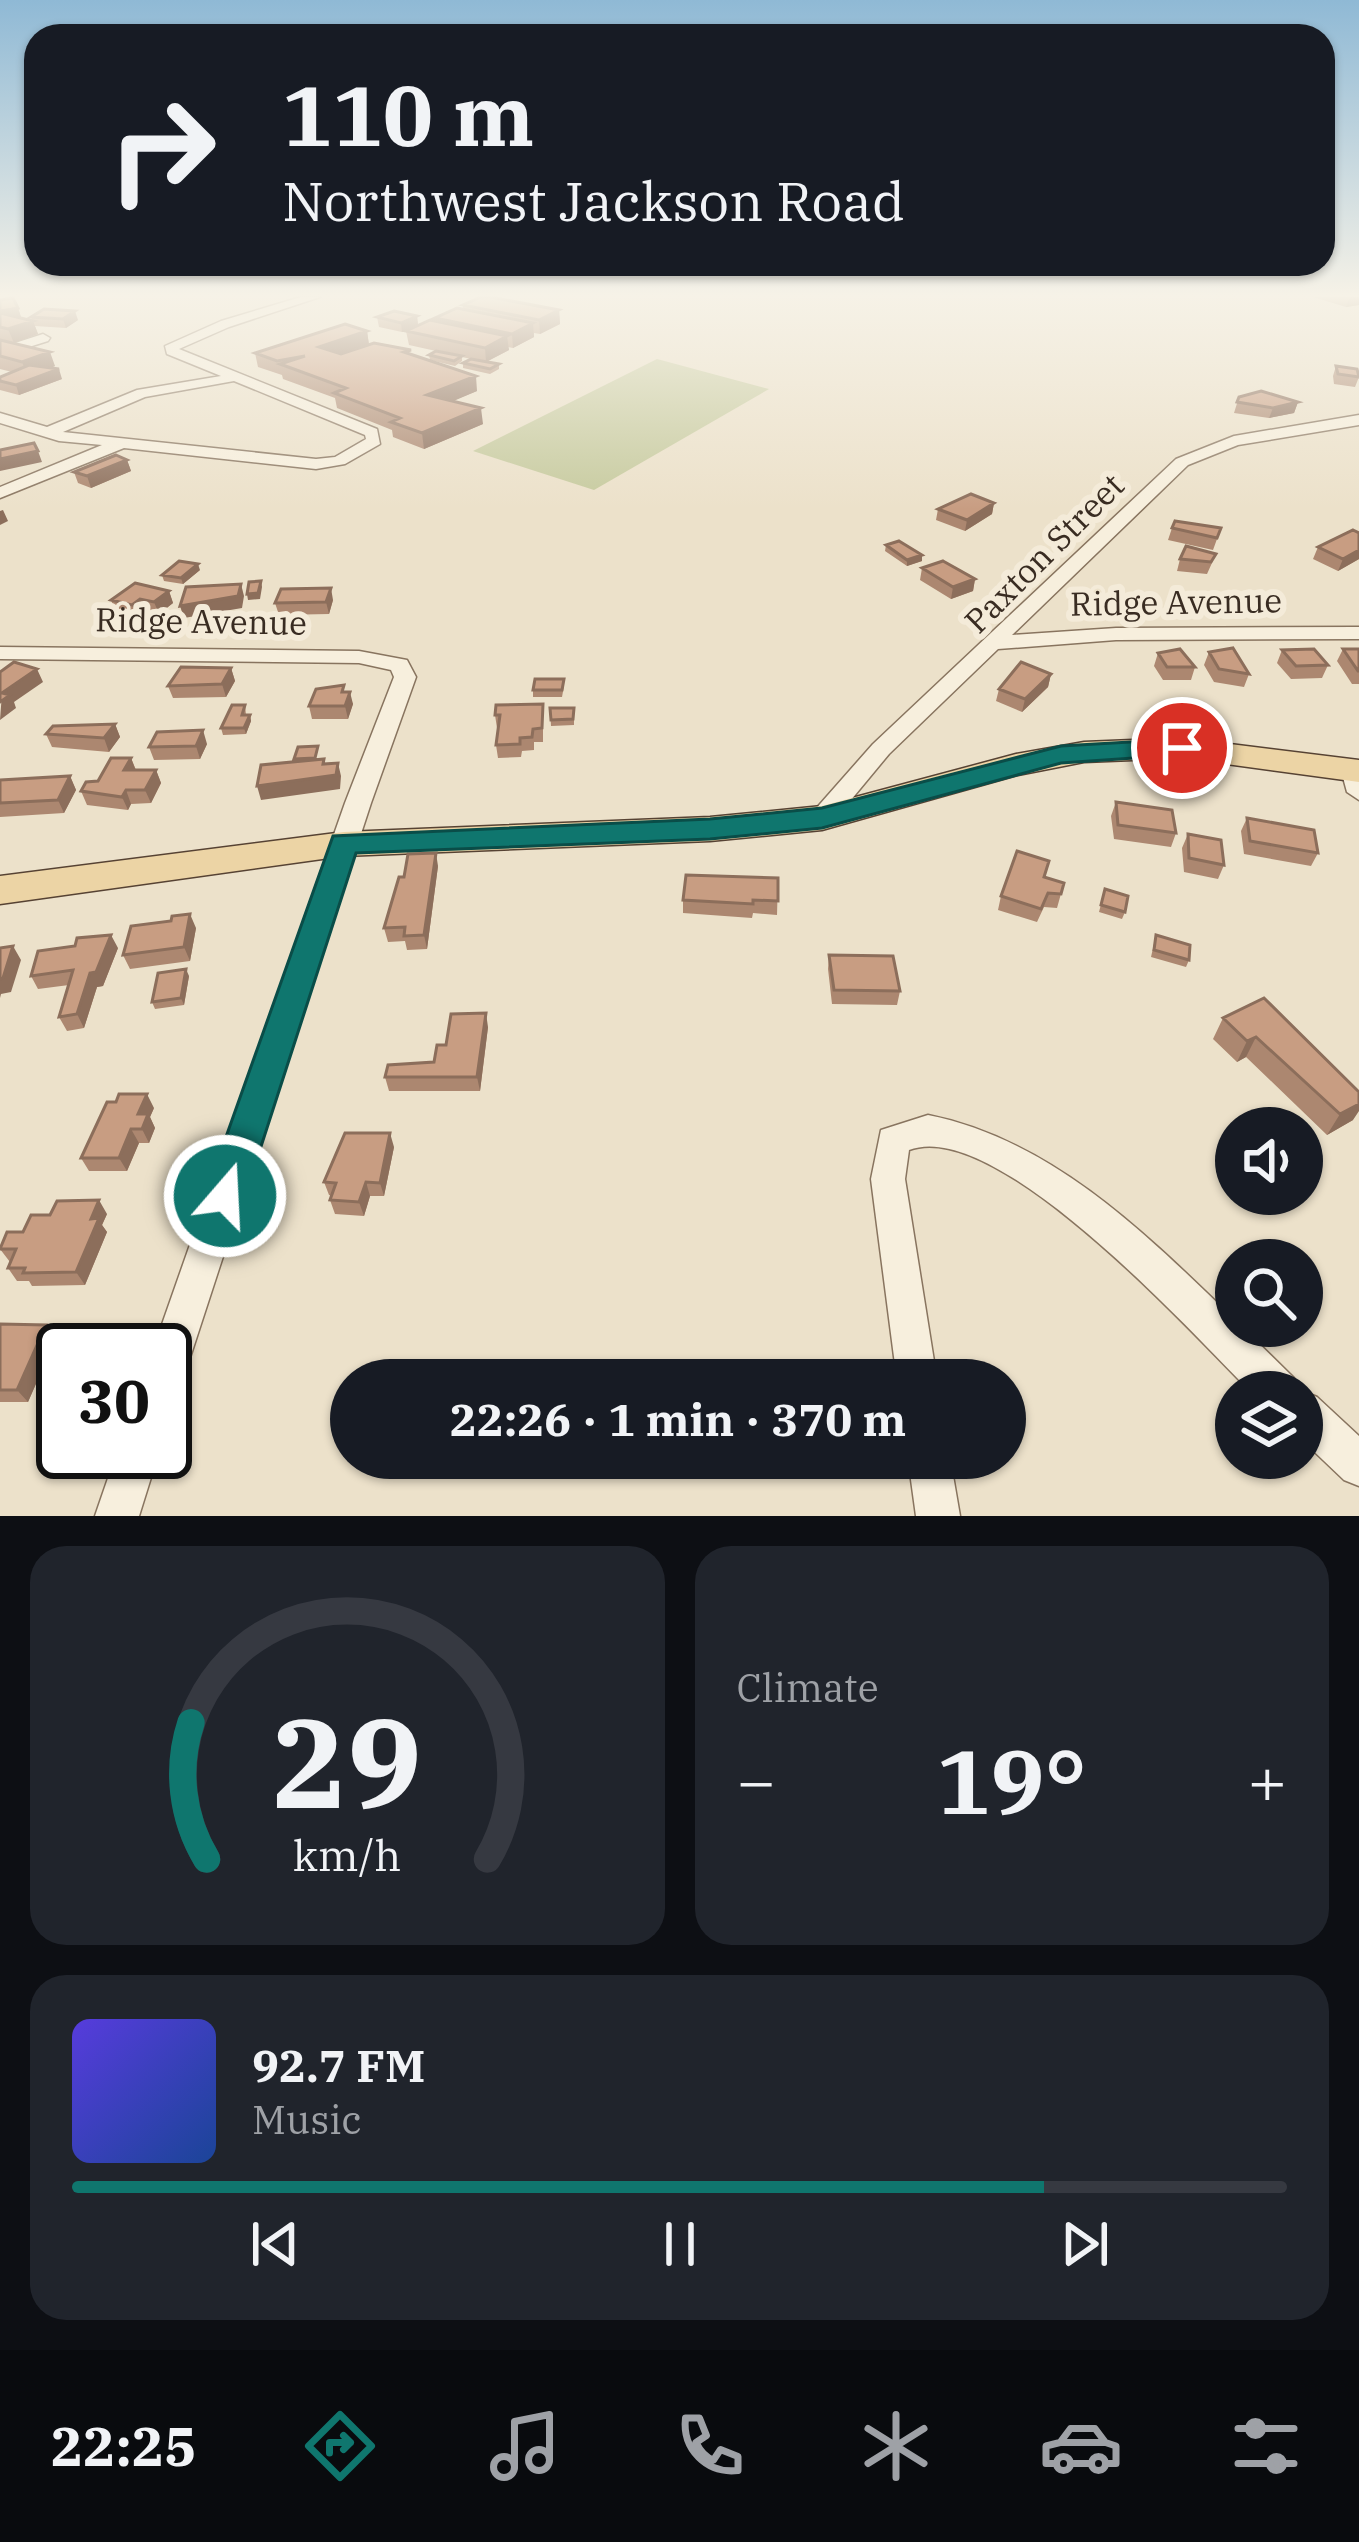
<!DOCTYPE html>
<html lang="en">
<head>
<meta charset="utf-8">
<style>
	:root { --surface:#171b24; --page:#20242c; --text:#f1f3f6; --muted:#9ea1a6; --line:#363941; --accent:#0f766e }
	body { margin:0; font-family:"IBM Plex Serif",serif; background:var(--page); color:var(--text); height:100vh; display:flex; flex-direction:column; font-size:45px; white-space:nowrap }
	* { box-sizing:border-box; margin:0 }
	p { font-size:39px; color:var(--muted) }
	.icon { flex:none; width:66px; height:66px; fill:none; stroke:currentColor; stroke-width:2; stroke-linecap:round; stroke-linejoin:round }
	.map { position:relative; height:1516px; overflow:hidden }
	.side { display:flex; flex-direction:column; gap:30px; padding:30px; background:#0d0f14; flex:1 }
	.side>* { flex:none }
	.top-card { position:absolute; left:24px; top:24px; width:1311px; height:252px; border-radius:36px; box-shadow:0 3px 9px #0004; background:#171b24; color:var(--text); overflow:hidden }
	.buttons { position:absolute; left:1215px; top:1107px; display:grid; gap:24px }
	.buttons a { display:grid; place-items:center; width:108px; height:108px; border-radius:50%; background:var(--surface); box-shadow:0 3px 9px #0004; font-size:60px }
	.speed { position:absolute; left:36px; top:1323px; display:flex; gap:24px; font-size:60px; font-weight:700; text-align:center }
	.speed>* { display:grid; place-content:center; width:156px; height:156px; border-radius:50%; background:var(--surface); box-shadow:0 3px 9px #0004; line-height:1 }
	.speed .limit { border:6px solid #111; border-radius:18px; background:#fff; color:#111 }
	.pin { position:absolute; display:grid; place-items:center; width:102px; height:102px; color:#fff; margin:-51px; border:6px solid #fff; border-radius:50%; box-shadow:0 3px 12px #0007 }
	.me { position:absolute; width:132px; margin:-66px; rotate:19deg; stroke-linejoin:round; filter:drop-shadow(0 0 9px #0008) }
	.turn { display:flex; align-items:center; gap:42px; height:252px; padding:0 60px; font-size:54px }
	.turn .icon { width:156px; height:156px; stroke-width:2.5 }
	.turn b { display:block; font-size:84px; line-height:102px }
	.big { font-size:90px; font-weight:800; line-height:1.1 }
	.side .tile { flex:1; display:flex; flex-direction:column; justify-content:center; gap:18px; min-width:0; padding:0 42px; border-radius:36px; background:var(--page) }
	.side .dial { align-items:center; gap:0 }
	.dial svg { height:312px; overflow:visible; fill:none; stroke:var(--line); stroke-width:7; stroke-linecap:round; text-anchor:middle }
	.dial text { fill:var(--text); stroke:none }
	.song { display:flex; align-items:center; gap:36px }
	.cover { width:144px; height:144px; border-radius:18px; background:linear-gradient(135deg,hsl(250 70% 55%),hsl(220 70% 35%)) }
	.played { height:12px; border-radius:6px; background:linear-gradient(90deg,var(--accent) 80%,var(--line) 80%) }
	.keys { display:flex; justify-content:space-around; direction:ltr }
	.heat { display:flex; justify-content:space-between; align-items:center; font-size:66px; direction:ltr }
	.side .tiles { flex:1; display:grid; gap:30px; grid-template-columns:1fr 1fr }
	.tile:last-child { grid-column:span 2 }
	.trip { position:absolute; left:330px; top:1359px; width:696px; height:120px; border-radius:60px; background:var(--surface); box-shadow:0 3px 9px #0004; font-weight:800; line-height:120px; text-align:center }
	.dock { display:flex; height:192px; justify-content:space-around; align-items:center; background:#090b0e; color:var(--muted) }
	.dock .icon { width:84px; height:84px }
	.dock .active { color:var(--accent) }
	.dock b { font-size:54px; color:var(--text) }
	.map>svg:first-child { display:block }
	.green { fill:#c6ca9e }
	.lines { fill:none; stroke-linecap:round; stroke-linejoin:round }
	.minor-casing { stroke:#88745f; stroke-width:3 }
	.major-casing { stroke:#564233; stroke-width:3 }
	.minor { fill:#f7efdd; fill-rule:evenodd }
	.major { fill:#ecd4a5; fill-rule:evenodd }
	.wall { fill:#ac8770 }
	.shaded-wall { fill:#8c6e5b }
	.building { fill:#c89d82; stroke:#8c6e5b; stroke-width:3 }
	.route { fill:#0f766e; stroke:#0a4d48; stroke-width:3 }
	.labels { text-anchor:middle; stroke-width:12; stroke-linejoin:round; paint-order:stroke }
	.street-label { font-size:33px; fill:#392c22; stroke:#f4ebd9 }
</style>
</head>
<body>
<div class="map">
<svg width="1359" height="1516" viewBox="0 0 1359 1516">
	<rect width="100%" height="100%" fill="#ece1ca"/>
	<path class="green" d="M657,359L769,389L594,490L473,451Z"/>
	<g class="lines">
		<defs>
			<path id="minor" d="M301,297H320L229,327L179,349L377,429L380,444L345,464L316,469L124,448L0,498V487L102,445L59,441L0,423V413L47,427L137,390L221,376L167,354L165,346L221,321ZM234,381L365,435L366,439L335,457L316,459L63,432L145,397Z
				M43,334L50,338L48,341L16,351L0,350V342L15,343Z
				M1359,415V425L1238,445L1188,465L1012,635L1116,628L1359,627V639L1116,640L998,649L889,754L831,824H813L809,818L813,812L873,744L1176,459L1234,436Z
				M0,647L359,651L407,660L416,677L371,803L185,1373L179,1387L165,1393V1350H153L345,803L394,677L391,670L359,663L0,659Z
				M1353,762L1359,764V800L1347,792L1341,770Z
				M928,1115C1053,1140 1147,1235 1236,1321V1326H1241L1294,1378L1300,1392H1251C1192,1333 996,1116 909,1150L905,1179L937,1380H897L871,1179L881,1130Z
				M1302,1391L1317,1397L1359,1436V1486L1344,1480L1302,1440Z
				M117,1452H159L139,1516H95Z
				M908,1458H950L960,1516H916Z"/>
			<path id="major" d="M1182,738L1359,760V782L1182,758L1084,762L1018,775L822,830L710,841L344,856L0,904V876L344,832L710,817L822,806L1016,754L1084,742Z"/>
		</defs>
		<use href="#minor" class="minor-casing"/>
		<use href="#major" class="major-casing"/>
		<use href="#minor" class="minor"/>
		<use href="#major" class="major"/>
	</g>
	<path class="wall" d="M1313,297H1359V305L1346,307Z
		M0,300L18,308L21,317L32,320L31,317L78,320L66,328L35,326L38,334L14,343L0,340Z
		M463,305L559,310L560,324L540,334L534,333V337L513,348L508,347L509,350L486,362L499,364V369L490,374L463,368V363L471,359L462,357V361L455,366L430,360L429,355L436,351L409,345L406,331L435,322V318L463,309Z
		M417,316L418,325L402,332L379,327L377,317Z
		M367,331L369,345L411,355L477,391L452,401L483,424L424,449L393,437L392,430L337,408L335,398L283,379L282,375L258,367L255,353Z
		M0,340L55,366L50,368L62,379L19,395L0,390V377L12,372L0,369Z
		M1336,366L1359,377L1355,387L1334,384L1333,376Z
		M1239,397L1298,402L1294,413L1269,418L1234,413Z
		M127,460L131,471L91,488L78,483L74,472Z
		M994,503L992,514L965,531L936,520L938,509Z
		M1172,528H1221L1213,550L1168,540Z
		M1359,533V559L1338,571L1313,559L1318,547Z
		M886,545L922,555V561L907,566L885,551Z
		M1216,554L1207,574L1177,571L1180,559Z
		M922,568L975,579L973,591L951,599L920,580Z
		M200,570L183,584L164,581L162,575Z
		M169,591L173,603L159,614L144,611L137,617L116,613L111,600Z
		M333,600L329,614L279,615L275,603Z
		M1343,649H1359V684H1352L1337,661Z
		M1282,650L1328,665L1322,678L1291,679L1277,663Z
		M1209,652L1249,674L1244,687L1214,682L1204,665Z
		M1158,653L1195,667L1191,680H1163L1154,666Z
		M231,668L235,681L226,697L173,698L168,686Z
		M1051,674L1048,687L1022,712L996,701L999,689Z
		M564,686L562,697H533V690Z
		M346,692L353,704L348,719H312L309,706Z
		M543,704V742H534V750L522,751L521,757L498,758L496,745L498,728H497L495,715Z
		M245,705L246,715H250L251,721L246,734L223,735L221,728Z
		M550,708H574V725L551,726Z
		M115,724L120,737L109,752L52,747L46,734Z
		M207,744L200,759L154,760L149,747Z
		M131,758L136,770H156L161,783L151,803L131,804L128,810L87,805L81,791L98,781Z
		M70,776L76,790L64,813L0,817V780Z
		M1116,802L1176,833L1171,847L1114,839L1111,816Z
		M1247,818L1318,853L1311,866L1244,854L1241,831Z
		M1188,834L1224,865L1218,879L1184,872L1182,848Z
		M438,866L427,949L407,950L405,941L388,942L384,928Z
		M1044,877L1064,883L1057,908L1044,907L1037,922L998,910L1001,896Z
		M778,878L777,915L753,913L752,918L683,913V900Z
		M1105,889L1125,912L1122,919L1099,912Z
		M196,928L190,961L130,969L123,955Z
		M1156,935L1189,960L1186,967L1151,957Z
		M118,948L103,986L97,987L84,1028L67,1031L59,1017L69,985L38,989L31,976Z
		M829,955L900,991L897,1005L832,1004L828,969Z
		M189,976L184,1005L155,1009L152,1002Z
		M1264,998L1353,1120L1327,1135L1246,1057L1237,1062L1213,1039L1223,1018Z
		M488,1027L480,1091H389L385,1077L434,1062L446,1045Z
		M154,1108L150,1117L155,1128L149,1143H139L127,1171H89L81,1158Z
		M394,1147L384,1196H370L364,1216L335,1214L330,1200L332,1196L329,1195L324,1182Z
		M107,1214L102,1225L107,1232L85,1285L32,1286L29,1281H17L8,1268L10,1262L0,1249L23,1232Z
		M0,1324L56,1338L28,1402H0Z"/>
	<path class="shaded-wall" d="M1350,297H1359V305L1346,307Z
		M18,308L21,317L0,320V311Z
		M559,310L560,324L540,334L539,320Z
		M75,311L78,320L66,328L63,319Z
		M417,316L418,325L402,332L401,323Z
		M33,321L38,334L14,343L8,329Z
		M533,323L534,337L513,348L512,334Z
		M367,331L369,345L321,361L319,347Z
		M507,336L509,350L486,362L485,348Z
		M50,352L55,366L28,377L22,362Z
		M59,369L62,379L19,395L16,385Z
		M476,376L477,391L430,411L427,395Z
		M1298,402L1294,413L1269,418L1273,408Z
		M481,408L483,424L424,449L422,433Z
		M38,451L42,462L0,471V459Z
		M127,460L131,471L91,488L87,476Z
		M994,503L992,514L965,531L967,520Z
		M3,510L8,521L0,525V511Z
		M1359,550V559L1338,571L1343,559Z
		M922,555V561L907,566V560Z
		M198,564L200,570L183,584L181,578Z
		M975,579L973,591L951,599L953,587Z
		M261,581L262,587L260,599L248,600L247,594Z
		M241,584L244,596L242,608L184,618L180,606Z
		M331,588L333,600L329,614L326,602Z
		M169,591L173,603L159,614L154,602Z
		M140,599L144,611L137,617L132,605Z
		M231,668L235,681L226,697L222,684Z
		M37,669L43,682L14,702L16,708L0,720L2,693Z
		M1051,674L1048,687L1022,712L1025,699Z
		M350,692L353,704L348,719L345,706Z
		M250,715L251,721L246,734L244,728Z
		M115,724L120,737L109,752L104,738Z
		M203,730L207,744L200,759L196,746Z
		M131,758L136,771L124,770Z
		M324,759L328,772L338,763L341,776L340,789L261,800L257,786L323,764Z
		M156,770L161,783L151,803L145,790Z
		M70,776L76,790L64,813L58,800Z
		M126,790L131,804L128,810L122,797Z
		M436,853L438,866L427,949L424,935Z
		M190,914L196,928L190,961L184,947Z
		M111,935L118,948L103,986L97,987L84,1028L77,1014L90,973Z
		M13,946L21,960L11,992L1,994L0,998V979Z
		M186,969L189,976L184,1005L181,998Z
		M486,1013L488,1027L480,1091L477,1077Z
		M1256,1037L1246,1057L1237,1062L1247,1041Z
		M147,1094L154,1108L150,1117L155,1128L149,1143L142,1129L138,1114Z
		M1359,1104V1111L1353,1120L1327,1135L1340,1114Z
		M131,1129L139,1143L127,1171L119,1158Z
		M390,1133L394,1147L384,1196L380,1183Z
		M366,1182L370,1196L364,1216L359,1202Z
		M99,1200L107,1214L102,1225L107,1232L85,1285L76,1272L91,1219Z
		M46,1325L56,1338L28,1402L17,1390Z"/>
	<path class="building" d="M481,297H490L559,310L539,320L463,305Z
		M13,298L18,308L0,311V300Z
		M457,308L533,323L512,334L435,318Z
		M44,309L75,311L63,319L31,317Z
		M394,311L417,316L401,323L377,317Z
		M0,313L33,321L8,329L0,327Z
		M430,320L507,336L485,348L406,331Z
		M345,324L367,331L319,347L341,354L374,343L411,350L404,352L476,376L427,395L481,408L422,433L391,422L400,418L334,393L346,388L280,364L305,356L277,361L255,353Z
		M0,340L50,352L22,362L0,356Z
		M436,351L462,356L454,361L429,355Z
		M471,359L499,364L490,369L463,363Z
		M29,365L59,369L16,385L0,381V377Z
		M1336,366L1357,369L1359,377L1338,374Z
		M1261,391L1298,402L1273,408L1237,402L1239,397Z
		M34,443L38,451L0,459V450Z
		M116,455L127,460L87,476L74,472Z
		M971,494L994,503L967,520L938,509Z
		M1175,521L1221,528L1217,538L1172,528Z
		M1353,530L1359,533V550L1343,559L1318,547Z
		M899,541L922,555L907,560L886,545Z
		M1186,546L1216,554L1211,562L1180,559Z
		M179,561L198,564L181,578L162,575Z
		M943,561L975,579L953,587L922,568Z
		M261,581L258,593L247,594L249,582Z
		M135,583L169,591L154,602L140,599L132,605L111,600Z
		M241,584L238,596L180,606L186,587Z
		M331,588L326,602L275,603L281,589Z
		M1233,648L1249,674L1219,669L1209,652Z
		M1180,649L1195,667H1167L1158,653Z
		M1314,649L1328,665L1296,666L1282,650Z
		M1343,649H1359V671H1358Z
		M14,662L37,669L2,693L10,695L0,702V672Z
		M1021,662L1051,674L1025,699L999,689Z
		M181,667L231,668L222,684L168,686Z
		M535,679H564L562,690H533Z
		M344,685L342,692H350L345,706H309L316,689Z
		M543,704L542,728L533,729L532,737L520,738V744L496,745L500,715H495L496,705Z
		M232,705H245L242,715H250L244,728H221Z
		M550,708H574L573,719L551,720Z
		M115,724L104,738L46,734L53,726Z
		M203,730L196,746L149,747L157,732Z
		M318,746L315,758L294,759L298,747Z
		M111,758H131L124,770H156L145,790H126L122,797L81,791L86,782L98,781Z
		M324,759L323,764L338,763L336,775L257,786L261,765Z
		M70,776L58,800L0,803V780Z
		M1116,802L1172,810L1176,833L1118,825Z
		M1247,818L1314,830L1318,853L1250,841Z
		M1188,834L1221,840L1224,865L1189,858Z
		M1017,851L1049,861L1044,877L1064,883L1061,894L1048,893L1041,909L1001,896Z
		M436,853L424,935L404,936L405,927L384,928L399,877H404L408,854Z
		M686,875L778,878V901L753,900V904L683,900Z
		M1105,889L1128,896L1125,912L1101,905Z
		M190,914L184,947L123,955L131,926L171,921L172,916Z
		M111,935L96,972L90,973L77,1014L59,1017L73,970L31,976L38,951L75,946L77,938Z
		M1156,935L1190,945L1189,960L1154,950Z
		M13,946L3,978L0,979V948Z
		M829,955L893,956L900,991L834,990Z
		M186,969L181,998L152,1002L158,973Z
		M1264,998L1359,1092V1104L1340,1114L1256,1037L1247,1041L1223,1018Z
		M486,1013L477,1077H385L388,1065L434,1062L437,1045H446L451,1014Z
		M119,1094H147L138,1114H148L142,1129H131L119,1158H81L107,1102H116Z
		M345,1133H390L380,1183L366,1182L359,1202L330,1200L336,1183L324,1182Z
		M99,1200L91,1219L99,1218L76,1272L23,1273L25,1268H8L16,1249H0L7,1232H23L31,1215H50L57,1201Z
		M0,1324L46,1325L17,1390H0Z"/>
	<linearGradient id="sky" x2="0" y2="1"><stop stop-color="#8fb9d5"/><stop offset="0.58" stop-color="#f6f2e7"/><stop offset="1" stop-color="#f6f2e7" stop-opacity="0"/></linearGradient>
	<rect width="1359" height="509" fill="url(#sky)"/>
	<path class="route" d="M1182,739L1196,748L1192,754L1061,763L822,828L710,839L356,853L245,1196L239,1210L225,1215L210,1210L205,1196L333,836L710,819L822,808L1061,746Z"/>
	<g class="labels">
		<g class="street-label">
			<text transform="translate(1044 553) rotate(-45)" y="12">Paxton Street</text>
			<text transform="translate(1176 602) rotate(-1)" y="12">Ridge Avenue</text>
			<text transform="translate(201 621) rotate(1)" y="12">Ridge Avenue</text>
		</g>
	</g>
</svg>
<div class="buttons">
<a><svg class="icon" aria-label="sound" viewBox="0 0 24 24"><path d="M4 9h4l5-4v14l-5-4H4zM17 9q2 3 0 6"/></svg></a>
<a><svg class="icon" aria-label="search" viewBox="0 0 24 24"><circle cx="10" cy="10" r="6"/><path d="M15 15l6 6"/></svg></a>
<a><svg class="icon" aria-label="layers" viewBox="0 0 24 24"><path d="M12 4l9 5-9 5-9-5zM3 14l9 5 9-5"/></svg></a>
</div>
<div class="speed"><div class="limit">30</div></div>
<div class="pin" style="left:1182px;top:748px;background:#d93025"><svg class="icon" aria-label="arrive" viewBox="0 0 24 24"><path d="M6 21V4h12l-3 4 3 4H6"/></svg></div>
<svg class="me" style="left:225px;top:1196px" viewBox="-20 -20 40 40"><circle r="17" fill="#0f766e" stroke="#fff" stroke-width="3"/><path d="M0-11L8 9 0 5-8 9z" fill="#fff"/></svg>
<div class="trip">22:26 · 1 min · 370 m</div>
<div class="top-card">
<div class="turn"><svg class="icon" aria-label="right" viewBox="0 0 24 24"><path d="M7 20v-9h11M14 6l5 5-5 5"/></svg><div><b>110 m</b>Northwest Jackson Road</div></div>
</div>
</div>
<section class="side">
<div class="tiles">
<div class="tile dial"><svg viewBox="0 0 100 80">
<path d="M14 69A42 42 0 1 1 86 69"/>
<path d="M14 69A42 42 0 0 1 10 34" stroke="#0f766e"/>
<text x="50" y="56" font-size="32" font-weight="700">29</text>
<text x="50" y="72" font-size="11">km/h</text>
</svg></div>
<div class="tile"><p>Climate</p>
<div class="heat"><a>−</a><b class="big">19°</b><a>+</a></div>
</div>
<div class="tile">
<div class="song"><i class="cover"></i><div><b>92.7 FM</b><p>Music</p></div></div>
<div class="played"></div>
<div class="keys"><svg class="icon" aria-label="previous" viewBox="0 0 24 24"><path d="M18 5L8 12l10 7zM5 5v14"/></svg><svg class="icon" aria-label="pause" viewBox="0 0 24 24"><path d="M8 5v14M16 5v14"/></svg><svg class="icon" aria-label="next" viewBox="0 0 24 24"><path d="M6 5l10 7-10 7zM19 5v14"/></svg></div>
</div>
</div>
</section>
<nav class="dock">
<b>22:25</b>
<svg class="icon active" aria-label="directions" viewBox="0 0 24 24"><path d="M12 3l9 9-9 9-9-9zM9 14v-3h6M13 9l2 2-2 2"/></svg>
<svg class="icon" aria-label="music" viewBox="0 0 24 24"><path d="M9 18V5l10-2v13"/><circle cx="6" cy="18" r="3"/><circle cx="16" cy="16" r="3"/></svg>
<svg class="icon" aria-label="phone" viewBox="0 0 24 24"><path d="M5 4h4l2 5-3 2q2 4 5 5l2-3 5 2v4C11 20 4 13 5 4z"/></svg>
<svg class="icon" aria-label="climate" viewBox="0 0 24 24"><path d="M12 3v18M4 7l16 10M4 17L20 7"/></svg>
<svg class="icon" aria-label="car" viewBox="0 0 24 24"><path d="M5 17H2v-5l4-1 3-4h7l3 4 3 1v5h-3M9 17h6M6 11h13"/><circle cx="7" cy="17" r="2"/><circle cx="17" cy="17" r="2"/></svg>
<svg class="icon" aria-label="filters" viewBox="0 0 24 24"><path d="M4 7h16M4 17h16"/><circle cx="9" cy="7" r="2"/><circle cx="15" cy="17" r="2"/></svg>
</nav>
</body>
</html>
